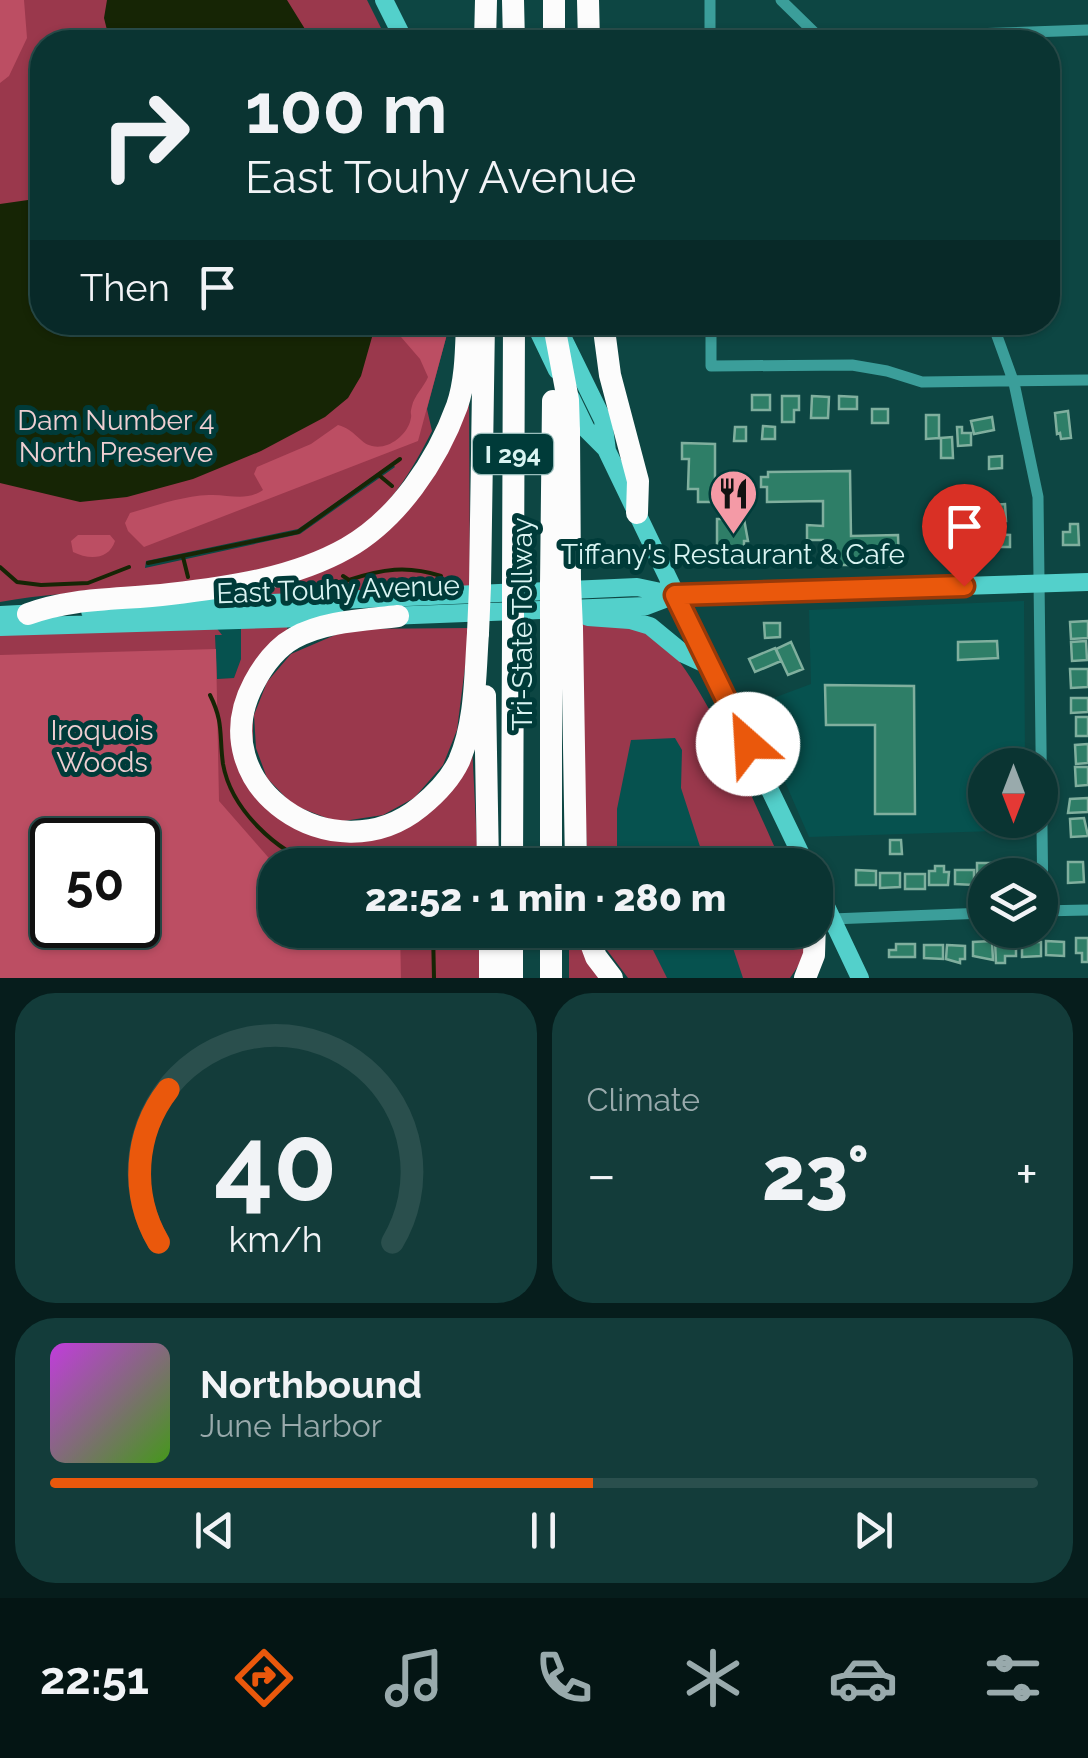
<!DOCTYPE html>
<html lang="en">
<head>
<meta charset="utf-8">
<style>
	:root { --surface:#0a3432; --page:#133c3a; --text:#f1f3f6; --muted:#99aaac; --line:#2a4f4d; --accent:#ea580c }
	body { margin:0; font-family:Raleway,sans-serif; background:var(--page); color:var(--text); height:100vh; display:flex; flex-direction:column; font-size:38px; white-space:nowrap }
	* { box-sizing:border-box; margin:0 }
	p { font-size:32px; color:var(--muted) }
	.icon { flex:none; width:55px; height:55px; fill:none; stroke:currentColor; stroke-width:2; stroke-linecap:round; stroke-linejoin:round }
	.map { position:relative; height:978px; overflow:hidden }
	.panel { display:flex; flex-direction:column; gap:15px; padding:15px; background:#061d1c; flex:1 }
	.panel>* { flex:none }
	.hud { position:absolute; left:30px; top:30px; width:1030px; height:305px; border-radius:40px; box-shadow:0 2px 8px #0004,0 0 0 2px var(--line); background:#0a3432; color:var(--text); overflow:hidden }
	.needle { width:65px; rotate:180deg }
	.controls { position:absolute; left:968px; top:748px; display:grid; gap:20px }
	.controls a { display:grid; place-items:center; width:90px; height:90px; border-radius:50%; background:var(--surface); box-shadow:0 2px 8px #0004,0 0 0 2px var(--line); font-size:50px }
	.speed { position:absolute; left:30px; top:818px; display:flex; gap:20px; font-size:50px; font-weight:700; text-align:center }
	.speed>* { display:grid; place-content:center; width:130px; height:130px; border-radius:50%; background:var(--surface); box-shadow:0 2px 8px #0004,0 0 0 2px var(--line); line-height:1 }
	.speed .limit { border:5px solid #111; border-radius:15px; background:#fff; color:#111 }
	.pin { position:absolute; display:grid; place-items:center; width:85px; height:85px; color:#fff; margin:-102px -42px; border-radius:50% 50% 50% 0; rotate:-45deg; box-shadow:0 0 10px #0007 }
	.pin .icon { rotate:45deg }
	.me { position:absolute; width:110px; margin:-55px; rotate:334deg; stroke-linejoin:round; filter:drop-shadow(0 0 8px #0008) }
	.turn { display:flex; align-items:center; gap:35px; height:210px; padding:0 50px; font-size:45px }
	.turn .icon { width:130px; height:130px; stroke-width:2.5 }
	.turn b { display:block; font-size:70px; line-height:85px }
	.then { display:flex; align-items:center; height:95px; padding:0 50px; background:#0003; gap:20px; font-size:38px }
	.big { font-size:75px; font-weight:800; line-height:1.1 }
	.panel .widget { flex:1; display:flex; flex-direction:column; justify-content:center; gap:15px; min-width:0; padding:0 35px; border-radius:40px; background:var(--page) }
	.panel .dial { align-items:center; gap:0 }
	.dial svg { height:260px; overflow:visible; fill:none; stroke:var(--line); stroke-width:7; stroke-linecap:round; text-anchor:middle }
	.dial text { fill:var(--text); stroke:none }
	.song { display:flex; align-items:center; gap:30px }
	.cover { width:120px; height:120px; border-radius:15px; background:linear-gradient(135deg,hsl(290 70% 55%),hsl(100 70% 35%)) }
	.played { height:10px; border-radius:5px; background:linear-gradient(90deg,var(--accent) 55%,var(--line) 55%) }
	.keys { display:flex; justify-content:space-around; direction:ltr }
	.heat { display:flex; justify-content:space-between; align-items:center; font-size:55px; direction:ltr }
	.panel .tiles { flex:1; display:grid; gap:15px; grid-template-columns:1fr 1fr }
	.widget:last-child { grid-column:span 2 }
	.trip { position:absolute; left:258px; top:848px; width:575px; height:100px; border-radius:40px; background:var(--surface); box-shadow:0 2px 8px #0004,0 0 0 2px var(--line); font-weight:800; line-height:100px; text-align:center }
	.tab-bar { display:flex; height:160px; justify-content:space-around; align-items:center; background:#041514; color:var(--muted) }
	.tab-bar .icon { width:70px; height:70px }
	.tab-bar .current { color:var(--accent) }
	.tab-bar b { font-size:45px; color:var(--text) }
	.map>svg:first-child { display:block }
	.built { fill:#06524f }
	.green { fill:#9a384c; fill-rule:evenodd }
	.forest { fill:#bc4e63; fill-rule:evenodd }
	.water { fill:#162505 }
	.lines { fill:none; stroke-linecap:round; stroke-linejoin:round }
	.stream { stroke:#162505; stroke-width:4 }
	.building { fill:#2e7e67; stroke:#80af9e; stroke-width:2.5 }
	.minor { stroke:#3b9e9a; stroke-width:11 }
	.secondary { stroke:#53d0cb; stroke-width:18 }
	.motorway { stroke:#fcfcfc; stroke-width:22 }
	.motorway-bridge { stroke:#fcfcfc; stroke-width:22 }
	.route-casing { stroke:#983908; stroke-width:25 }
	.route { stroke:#ea580c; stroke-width:18 }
	.labels { text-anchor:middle; stroke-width:10; stroke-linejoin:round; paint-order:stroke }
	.shield { fill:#003b39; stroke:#98bcba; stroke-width:2.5 }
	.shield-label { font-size:25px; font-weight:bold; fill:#d9f4f2 }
	.park-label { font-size:28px; fill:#eecfd2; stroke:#003b39 }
	.poi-label { font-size:28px; fill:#d9f4f2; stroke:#003b39 }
	.street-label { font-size:28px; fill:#d9f4f2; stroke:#003b39 }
</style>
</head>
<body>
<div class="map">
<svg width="1088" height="978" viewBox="0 0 1088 978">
	<rect width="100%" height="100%" fill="#0d4643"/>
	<path class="built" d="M1024,601L1025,765H985V820H1025L1026,830L809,837L752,706L811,684L809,610Z
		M215,626H241V659L234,678L216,679Z
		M645,647L758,865H603Z
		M624,930H786L775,978H667Z"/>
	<path class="green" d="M0,0H367L388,42H42V322L450,323L427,409L432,431C414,467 392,505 358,529C259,599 114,581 0,602ZM392,463L395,467L300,534L145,568L146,561L298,529Z
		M469,396L470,588L231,598V594L410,508L437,471Z
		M287,624L288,634L253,670V789L372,838L472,745L478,865H275V930H479L480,978H0V634L215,626L222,635H215L217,679L234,678L241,659V626ZM52,840H138V925H52Z
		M581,624C606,624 634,623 656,637C699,666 758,813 783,865H706L681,788L682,750L675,738L631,740L617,809V865H587Z
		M470,628L457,730L443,765L414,798L383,815L337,822L293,805L267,778L256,748L254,715L267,682L291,654L349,629Z
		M569,930H578L602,978H569Z
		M599,930H643L667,978H628L604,946Z
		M727,930H808L809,950L790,978H743Z"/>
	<path class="forest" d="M0,0H24L27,38L9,76L0,83Z
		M402,323H450L418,441L144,547L128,531L125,523L130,513C155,506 182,496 209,495C229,494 245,502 263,490L254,474L257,467L311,444L338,425C356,430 359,443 372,446C387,450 405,437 410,422C413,411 409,417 412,406C414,396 424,387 428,377L420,359L401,337Z
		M78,535H110L115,541C109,560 89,560 73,552L71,541Z
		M216,649L219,801L275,865V930H400L401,978H0V655ZM52,840H138V925H52Z"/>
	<path class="water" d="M107,0H287L313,42H103L107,30L104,18Z
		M42,198V322L376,323L361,376L348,398L325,417L261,451L193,479L127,497L80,502L0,483V204Z"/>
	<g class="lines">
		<path class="stream" d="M380,476L392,486
			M183,557L188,577
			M148,563L298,532L400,459
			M0,567L17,582L41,585L88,583L129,567
			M343,576L349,580C382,569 407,565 441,576
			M336,581L341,583L349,580
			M210,695C224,723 219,735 223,764C231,809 276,852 318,865
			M433,930L434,978"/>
	</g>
	<path class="building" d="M752,395H770V410H752Z
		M782,396H799V410H794V422H782Z
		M812,396L829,397L828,418H811Z
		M839,396L857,397V409H839Z
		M872,409H888V423H872Z
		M1068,411L1071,438L1061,439L1060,433L1057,434L1055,413Z
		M926,415H939V438L926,439Z
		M992,417L994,430L974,434L971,421Z
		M763,426L775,427V439H762Z
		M735,427H746V441H734Z
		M957,427H962V433H971V445L958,446Z
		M952,437L953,458H941V438Z
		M682,443L715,444V502H698V489H688L689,459H682Z
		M1002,456V468L989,469V457Z
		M850,471L851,536L898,535L899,565H823V540H807V525L823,526V501L767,502V487H761V477H768V472Z
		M1005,504L1006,521H991V505Z
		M717,519H744L748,541H744V560H717Z
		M1070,524H1078L1079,545H1063V532H1070Z
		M988,534L1010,535V547H987Z
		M1088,621V638L1071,639L1070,622Z
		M764,623H780V637L765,638Z
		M997,641L998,658L958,660V642Z
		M1086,641L1087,660L1072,661L1071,642Z
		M791,642L803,669L788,675L776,649Z
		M775,648L781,661L755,672L749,659Z
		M1070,669H1088V687L1071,688Z
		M825,685L914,686L915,814H875V725H826Z
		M1071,698H1088V712L1071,713Z
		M1076,717H1088V736H1076Z
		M1088,744V763L1076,764L1075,745Z
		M1075,767H1088V785L1076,786Z
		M1088,798V812L1068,813L1070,799Z
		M1084,818L1088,836L1071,837L1070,819Z
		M890,840H901L902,854H890Z
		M1068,862H1083L1084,882L1068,883Z
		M977,863H991V871H997V875H985V885H977Z
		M1005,863H1020L1019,875H1005Z
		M935,866H944V872H949L948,885H929V871H935Z
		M856,870L876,871V885H856Z
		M955,870H974V885L955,884Z
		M880,873H900V887L880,888Z
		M905,874H925V889H905Z
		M1076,938H1088V962H1082V953H1076Z
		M992,941L993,960L973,956V942Z
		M995,941H1016V956H1005V963H996Z
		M1046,941L1064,942V956L1046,955Z
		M1022,942H1041V956L1022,957Z
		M896,944H915V957H889V950H896Z
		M924,945H943V959L924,958Z
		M947,945L965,946V959H960V963L946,959Z"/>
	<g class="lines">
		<path class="minor" d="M710,0V42
			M781,0L824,42
			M948,42L972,34L1088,30
			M711,322V366L852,365L887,371L922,382L1088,380
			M992,322L1014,383L1038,497L1043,911
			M1040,911L1088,910
			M832,919L985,913"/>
		<path class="secondary" d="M384,0L405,42
			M534,322L557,370
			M555,322L603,420L607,451L806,865
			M571,398L586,429L607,450
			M90,611L637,587L675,595L1088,582
			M0,615L39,613
			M388,616L646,606L675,595
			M588,617L630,620L650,626L684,654L710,666
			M0,627L337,617
			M815,883L860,978"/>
		<path class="motorway" d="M513,0L514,42
			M554,0V42
			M588,0L589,42
			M485,42L486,0
			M603,322L610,375L638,481L637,513
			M569,431L570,583
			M551,584L553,401
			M513,585L514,322
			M480,586L484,322
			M28,614C74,597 121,600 170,594C230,587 294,578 347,548C398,519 437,461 457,406C466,380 466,349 467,322
			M398,616C365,620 324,621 294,638C276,648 263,666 254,683C199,786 334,877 420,807C436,794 450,780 459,761C476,722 475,674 478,633
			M572,629L576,865
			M485,696L488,865
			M512,865L513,632
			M551,865V630
			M490,930V978
			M586,930L596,957L612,978
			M512,978V930
			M551,978V930
			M805,978L814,955L815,921"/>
		<path class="motorway-bridge" d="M556,336L568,400L569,431
			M570,583L572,629
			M513,585V632
			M551,630V584
			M478,633L480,586"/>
	</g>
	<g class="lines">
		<defs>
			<path id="route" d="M748,744L675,595L964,586"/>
		</defs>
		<use href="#route" class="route-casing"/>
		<use href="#route" class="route"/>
	</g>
	<defs>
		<symbol id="restaurant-pin" viewBox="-11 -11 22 30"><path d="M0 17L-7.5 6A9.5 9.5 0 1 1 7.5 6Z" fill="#f49aa6" stroke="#003b39"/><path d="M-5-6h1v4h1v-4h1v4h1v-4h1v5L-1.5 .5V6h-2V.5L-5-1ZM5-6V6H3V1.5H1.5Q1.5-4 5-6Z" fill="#111"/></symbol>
	</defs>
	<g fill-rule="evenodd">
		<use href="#restaurant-pin" x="706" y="466" width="55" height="75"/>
	</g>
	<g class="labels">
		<rect class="shield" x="473" y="434" width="80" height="40" rx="8"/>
		<g class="shield-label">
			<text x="513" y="463">I 294</text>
		</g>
		<g class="park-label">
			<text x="116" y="430">Dam Number 4<tspan x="116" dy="32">North Preserve</tspan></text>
			<text x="102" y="740">Iroquois<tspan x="102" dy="32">Woods</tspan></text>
		</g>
		<g class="poi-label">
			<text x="733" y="564">Tiffany's Restaurant &amp; Cafe</text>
		</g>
		<g class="street-label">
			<text transform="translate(338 589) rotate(-2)" y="10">East Touhy Avenue</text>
			<text transform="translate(522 624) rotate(-90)" y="10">Tri-State Tollway</text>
		</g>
	</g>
</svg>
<div class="controls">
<a><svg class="needle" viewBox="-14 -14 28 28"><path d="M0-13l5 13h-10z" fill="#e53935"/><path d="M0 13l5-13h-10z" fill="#99aaac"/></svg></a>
<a><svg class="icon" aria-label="layers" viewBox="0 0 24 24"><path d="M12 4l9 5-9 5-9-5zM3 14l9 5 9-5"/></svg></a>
</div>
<div class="speed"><div class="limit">50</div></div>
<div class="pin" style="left:964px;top:586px;background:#d93025"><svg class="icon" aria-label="arrive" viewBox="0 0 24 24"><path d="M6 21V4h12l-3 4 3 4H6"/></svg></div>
<svg class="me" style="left:748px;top:744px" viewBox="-20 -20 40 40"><circle r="19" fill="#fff"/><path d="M0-13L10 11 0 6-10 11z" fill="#ea580c"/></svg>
<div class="trip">22:52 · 1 min · 280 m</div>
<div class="hud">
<div class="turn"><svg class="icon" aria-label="right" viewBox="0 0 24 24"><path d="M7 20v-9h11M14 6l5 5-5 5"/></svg><div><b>100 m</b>East Touhy Avenue</div></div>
<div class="then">Then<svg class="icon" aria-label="arrive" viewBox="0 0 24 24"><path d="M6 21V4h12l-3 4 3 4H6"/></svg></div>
</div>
</div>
<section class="panel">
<div class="tiles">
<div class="widget dial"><svg viewBox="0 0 100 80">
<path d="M14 69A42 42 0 1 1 86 69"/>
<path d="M14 69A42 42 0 0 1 17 22" stroke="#ea580c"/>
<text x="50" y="56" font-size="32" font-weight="700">40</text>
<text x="50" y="72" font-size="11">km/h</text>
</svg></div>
<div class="widget"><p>Climate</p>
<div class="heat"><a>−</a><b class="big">23°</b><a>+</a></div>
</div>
<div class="widget">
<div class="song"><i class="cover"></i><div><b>Northbound</b><p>June Harbor</p></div></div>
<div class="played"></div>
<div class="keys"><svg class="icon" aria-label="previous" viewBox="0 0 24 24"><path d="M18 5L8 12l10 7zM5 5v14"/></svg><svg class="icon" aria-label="pause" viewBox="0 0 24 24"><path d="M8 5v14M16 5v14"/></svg><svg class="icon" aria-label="next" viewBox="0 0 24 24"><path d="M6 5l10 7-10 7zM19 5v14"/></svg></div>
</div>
</div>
</section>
<nav class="tab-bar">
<b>22:51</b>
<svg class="icon current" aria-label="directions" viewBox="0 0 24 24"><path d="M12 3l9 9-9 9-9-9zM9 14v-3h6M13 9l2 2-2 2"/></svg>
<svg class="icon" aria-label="music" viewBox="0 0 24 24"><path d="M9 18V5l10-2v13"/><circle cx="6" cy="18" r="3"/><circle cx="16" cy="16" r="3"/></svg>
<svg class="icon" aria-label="phone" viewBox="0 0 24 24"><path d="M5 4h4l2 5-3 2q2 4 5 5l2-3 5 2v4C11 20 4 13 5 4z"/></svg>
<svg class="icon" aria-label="climate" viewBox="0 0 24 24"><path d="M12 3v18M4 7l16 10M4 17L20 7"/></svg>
<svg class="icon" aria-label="car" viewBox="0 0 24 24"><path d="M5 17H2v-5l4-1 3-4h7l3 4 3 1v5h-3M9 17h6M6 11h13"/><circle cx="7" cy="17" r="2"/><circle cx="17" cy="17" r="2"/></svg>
<svg class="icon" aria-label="filters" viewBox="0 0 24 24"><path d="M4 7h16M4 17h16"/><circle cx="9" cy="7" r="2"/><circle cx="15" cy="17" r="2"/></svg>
</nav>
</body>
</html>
